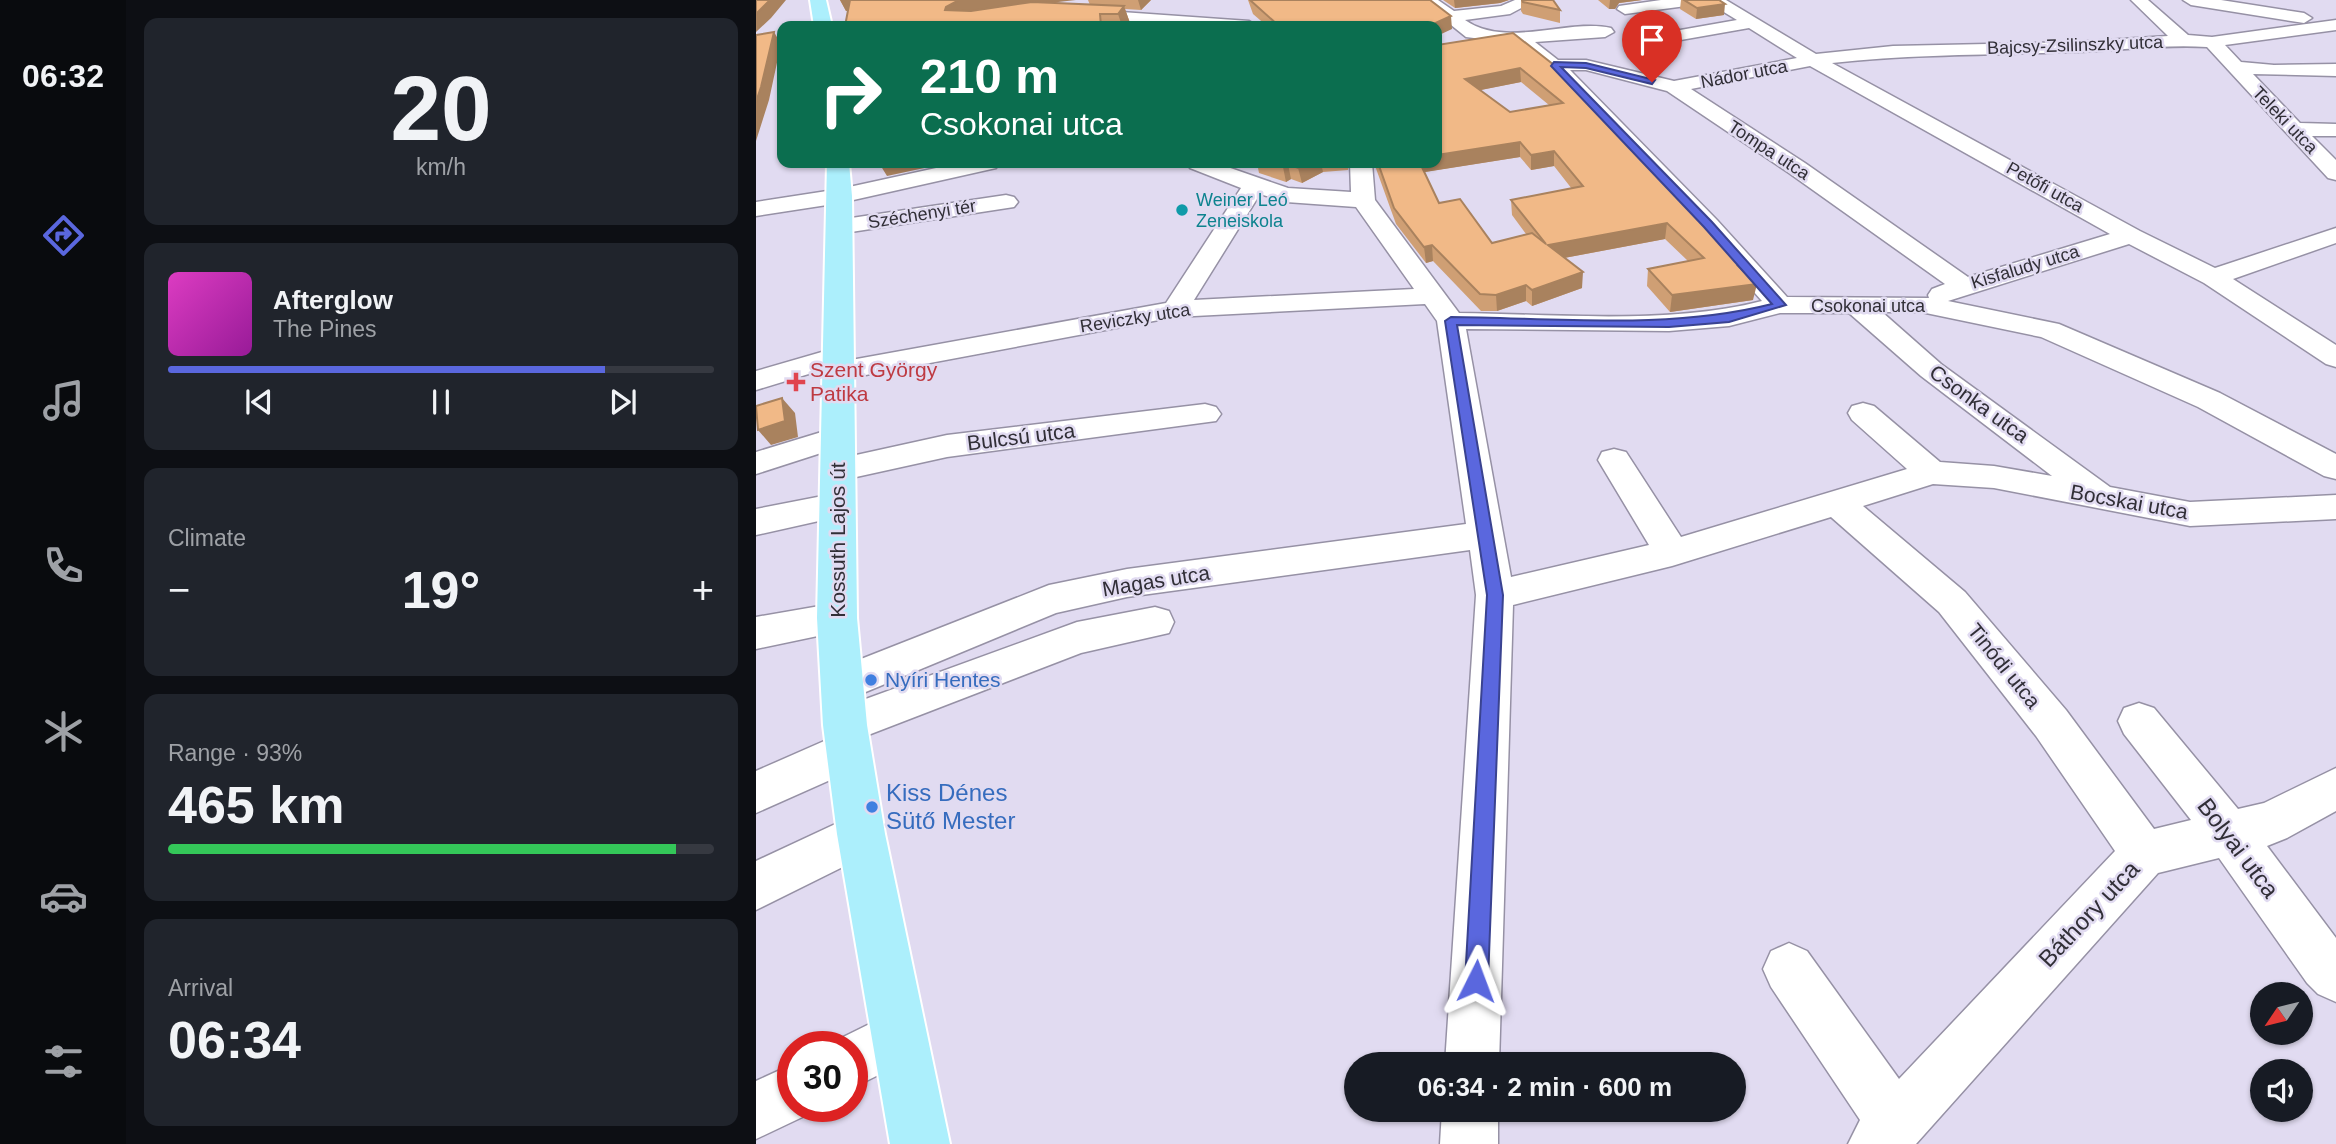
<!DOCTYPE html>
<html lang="en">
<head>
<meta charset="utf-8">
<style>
	:root { --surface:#171b24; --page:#20242c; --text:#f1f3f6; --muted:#9ea1a6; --line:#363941; --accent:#5a67de }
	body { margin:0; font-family:Helvetica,sans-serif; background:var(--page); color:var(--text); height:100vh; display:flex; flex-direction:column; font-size:26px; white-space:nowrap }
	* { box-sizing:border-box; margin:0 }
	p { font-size:23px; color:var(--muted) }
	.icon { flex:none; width:38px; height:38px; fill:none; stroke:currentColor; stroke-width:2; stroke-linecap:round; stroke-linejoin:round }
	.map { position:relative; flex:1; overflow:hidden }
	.details { display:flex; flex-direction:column; gap:18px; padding:18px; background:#0d0f14; width:630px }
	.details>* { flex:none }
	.top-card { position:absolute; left:21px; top:21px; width:665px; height:147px; border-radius:14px; box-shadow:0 2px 5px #0004; background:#0b6e4f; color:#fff; overflow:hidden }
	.needle { width:46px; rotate:235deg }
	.buttons { position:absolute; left:1494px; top:982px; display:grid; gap:14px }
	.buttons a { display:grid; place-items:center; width:63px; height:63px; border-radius:50%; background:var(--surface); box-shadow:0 2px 5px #0004; font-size:35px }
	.speed { position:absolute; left:21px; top:1031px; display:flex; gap:14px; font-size:35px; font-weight:700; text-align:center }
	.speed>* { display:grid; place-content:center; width:91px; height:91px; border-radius:50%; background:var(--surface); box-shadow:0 2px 5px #0004; line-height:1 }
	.speed .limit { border:10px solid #d22; background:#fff; color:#111 }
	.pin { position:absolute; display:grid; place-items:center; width:60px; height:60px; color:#fff; margin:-72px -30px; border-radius:50% 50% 50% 0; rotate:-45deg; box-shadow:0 0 7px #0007 }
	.pin .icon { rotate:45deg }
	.me { position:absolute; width:77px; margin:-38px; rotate:3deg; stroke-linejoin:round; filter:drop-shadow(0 0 5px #0008) }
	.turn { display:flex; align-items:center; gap:24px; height:147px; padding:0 28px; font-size:32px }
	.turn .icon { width:91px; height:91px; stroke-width:2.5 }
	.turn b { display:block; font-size:49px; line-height:60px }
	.big { font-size:52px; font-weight:700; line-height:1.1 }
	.details .widget { flex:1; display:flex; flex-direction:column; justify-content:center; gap:10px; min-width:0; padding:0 24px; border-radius:14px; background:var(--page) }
	.details .dial { align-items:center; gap:0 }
	.dial b { font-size:91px; line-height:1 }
	.song { display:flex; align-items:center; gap:21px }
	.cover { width:84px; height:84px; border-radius:10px; background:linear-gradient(135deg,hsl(310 70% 55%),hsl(300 70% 35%)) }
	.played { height:7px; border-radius:4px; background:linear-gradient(90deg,var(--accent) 80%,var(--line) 80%) }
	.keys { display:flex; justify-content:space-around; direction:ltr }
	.heat { display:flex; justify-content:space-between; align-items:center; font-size:38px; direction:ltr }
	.charge { height:10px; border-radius:5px; background:linear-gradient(90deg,#34c759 93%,var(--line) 0) }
	.trip { position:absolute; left:588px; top:1052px; width:402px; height:70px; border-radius:35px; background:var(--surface); box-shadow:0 2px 5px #0004; font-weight:700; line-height:70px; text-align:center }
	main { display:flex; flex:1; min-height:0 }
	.menu { display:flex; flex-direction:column; width:126px; justify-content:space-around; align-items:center; background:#090b0e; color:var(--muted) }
	.menu .icon { width:49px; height:49px }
	.menu .selected { color:var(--accent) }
	.menu b { font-size:32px; color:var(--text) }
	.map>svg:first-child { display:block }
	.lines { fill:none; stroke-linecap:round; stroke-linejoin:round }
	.minor-casing { stroke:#9691a5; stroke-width:3 }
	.major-casing { stroke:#fff; stroke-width:4 }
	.minor { fill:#fff; fill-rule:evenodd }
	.major { fill:#aceffc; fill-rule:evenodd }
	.wall { fill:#cf9f74; fill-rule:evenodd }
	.shaded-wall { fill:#a9825e }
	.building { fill:#f1b987; stroke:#a9825e; stroke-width:2; fill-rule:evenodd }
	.route { fill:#5a67de; stroke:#3a4390; stroke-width:2 }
	.culture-dot { fill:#0f9aa8; stroke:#e1dbf1; stroke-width:2.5 }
	.health-dot { fill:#e0444e; stroke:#e1dbf1; stroke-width:2.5 }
	.shop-dot { fill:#3f7fe0; stroke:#e1dbf1; stroke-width:2.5 }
	.labels { text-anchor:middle; stroke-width:5; stroke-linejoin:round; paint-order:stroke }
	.far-street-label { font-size:18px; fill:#312f37; stroke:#e1dbf1 }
	.far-culture-label { font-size:18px; fill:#0d838f; stroke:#e1dbf1; text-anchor:start }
	.health-label { font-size:21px; fill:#be3a42; stroke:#e1dbf1; text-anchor:start }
	.street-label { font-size:21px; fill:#312f37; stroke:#e1dbf1 }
	.shop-label { font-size:21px; fill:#366cbe; stroke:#e1dbf1; text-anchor:start }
	.near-shop-label { font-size:24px; fill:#366cbe; stroke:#e1dbf1; text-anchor:start }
	.near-street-label { font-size:24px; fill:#312f37; stroke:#e1dbf1 }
</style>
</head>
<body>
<main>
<nav class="menu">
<b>06:32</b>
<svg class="icon selected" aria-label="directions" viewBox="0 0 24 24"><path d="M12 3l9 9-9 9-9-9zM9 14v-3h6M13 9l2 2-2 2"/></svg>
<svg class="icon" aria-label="music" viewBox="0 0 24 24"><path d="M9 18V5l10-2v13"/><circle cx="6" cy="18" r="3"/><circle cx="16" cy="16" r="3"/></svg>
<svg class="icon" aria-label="phone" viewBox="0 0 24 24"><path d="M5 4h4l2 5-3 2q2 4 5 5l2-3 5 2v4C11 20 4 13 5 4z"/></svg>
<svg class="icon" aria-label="climate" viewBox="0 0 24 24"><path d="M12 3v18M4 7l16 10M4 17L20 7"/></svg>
<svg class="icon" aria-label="car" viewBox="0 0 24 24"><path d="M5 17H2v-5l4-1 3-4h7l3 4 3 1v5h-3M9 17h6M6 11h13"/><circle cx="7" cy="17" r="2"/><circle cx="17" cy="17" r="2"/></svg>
<svg class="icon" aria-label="filters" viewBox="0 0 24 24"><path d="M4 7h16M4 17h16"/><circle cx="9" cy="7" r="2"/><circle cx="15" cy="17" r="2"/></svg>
</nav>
<section class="details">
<div class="widget dial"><b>20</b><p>km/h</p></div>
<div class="widget">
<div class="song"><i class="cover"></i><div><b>Afterglow</b><p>The Pines</p></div></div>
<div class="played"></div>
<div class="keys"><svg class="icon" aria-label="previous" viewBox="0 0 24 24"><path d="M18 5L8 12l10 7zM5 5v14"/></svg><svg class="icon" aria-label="pause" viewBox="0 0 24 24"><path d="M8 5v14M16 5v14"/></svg><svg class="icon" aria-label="next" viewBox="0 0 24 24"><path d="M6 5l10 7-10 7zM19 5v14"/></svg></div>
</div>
<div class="widget"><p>Climate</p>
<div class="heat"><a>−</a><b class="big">19°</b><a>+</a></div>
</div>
<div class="widget"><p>Range · 93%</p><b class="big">465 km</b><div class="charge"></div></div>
<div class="widget"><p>Arrival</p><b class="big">06:34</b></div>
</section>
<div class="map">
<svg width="1580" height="1144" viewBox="0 0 1580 1144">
	<rect width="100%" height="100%" fill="#e1dbf1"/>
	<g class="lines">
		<defs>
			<path id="minor" d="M664,0H682L698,11L745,6L759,0H780L754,14L709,20C749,49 813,18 855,28L858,32L849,37L779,42L802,60H830L918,81L1041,58L993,28L919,41L913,40L910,36L913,32L981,20L953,3L869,14L861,9L863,6L905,0H970L1060,54L1137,46L1319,42L1412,36L1375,0H1392L1432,35L1456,37L1580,20V30L1469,45L1485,62L1518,65L1580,64V76L1497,74L1544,123L1580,124V136H1556L1580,160V180L1572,178L1451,47C1406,44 1362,51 1317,52C1237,55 1157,54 1076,63L1384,231L1459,268L1580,228V243L1477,279L1580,345V367L1570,364L1448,283L1373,244L1192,301L1303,324L1464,393L1580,454V479L1568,476L1442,407L1285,337L1165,312H1126L1185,364L1354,487L1434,502L1580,495V519L1434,526L1238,488L1177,484L1107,506L1209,592L1310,710L1398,829L1435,820L1368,734L1362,721L1368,708L1383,703L1398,708L1482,809L1508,803L1580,768V811L1531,838L1511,846L1580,938V1002L1562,994L1551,983L1463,858L1402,873L1160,1144H1092L1104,1120L1015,987L1007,969L1015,951L1033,943L1051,951L1143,1079L1359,851L1280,736L1183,612L1075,517L916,566L757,605L743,1064H689L720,595L714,550L371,597L300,613L100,696L86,701L72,696L66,684L72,672L293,585L371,569L710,524L681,321L669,304L419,317L83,380L73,377L69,369L0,390V371L83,347L93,350L97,356L95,360L410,303L485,188L434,168L431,163H460L532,188L595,192L594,163H616L619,200L703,313C799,314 914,325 1006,301L943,230L792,69L757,43L710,37ZM1054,66L1354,234L1212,277L1049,163L935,89ZM814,70H830L911,91L1033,173L1189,284L1176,289L1172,295L1173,298L1031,297L961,220ZM504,194L530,202L600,207L658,289L438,300ZM1024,313H1093L1165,376L1296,476L1238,466L1184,462L1118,406L1107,403L1096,406L1092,413L1096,420L1151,469L925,537L870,452L858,449L846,452L842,460L893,545L755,577L710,329L913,331L973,326Z
				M1427,0H1465L1548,13L1556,18L1548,23L1435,5Z
				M323,9L493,21L501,26H425L317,17L315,14Z
				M203,163H243L240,168L84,203L0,216V202L84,189Z
				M250,195L258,197L262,202L258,207L82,234L73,232L70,227L73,222L82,220Z
				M449,404L460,407L465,414L460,421L191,457L82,481L70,478L65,470L70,462L82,459L191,435Z
				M82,427L93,430L98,437L93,444L0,474V452Z
				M82,493L94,496L99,505L94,514L0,535V509Z
				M81,603L95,607L100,618L95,629L0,649V617Z
				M399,607L413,611L418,622L413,633L325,653L107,737L115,751L108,765L0,813V771L75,738L68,725L74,712L321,622Z
				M105,812L121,818L128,834L121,850L0,910V861Z
				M144,1009L163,1017L171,1036L163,1055L96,1088V1046H75L77,1042Z
				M37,1064V1106H59L57,1112L0,1139V1081Z
				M686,1110H742V1144H684Z"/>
			<path id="major" d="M54,0H70L76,26H58Z
				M71,163H93L96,196L101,618L111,725L129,834L194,1144H134L81,834L67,725L61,618Z"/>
		</defs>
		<use href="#minor" class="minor-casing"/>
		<use href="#major" class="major-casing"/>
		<use href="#minor" class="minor"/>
		<use href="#major" class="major"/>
	</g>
	<path class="wall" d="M84,0L296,3L334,5L332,0H395L385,10L369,9L374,23L371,26H89L92,11H90Z
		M492,0H674L696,29L681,26H511L497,14Z
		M687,0H753L744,3L699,8Z
		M765,0H797L804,10V23L767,14L765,11Z
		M842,0H886L863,3L859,9H853Z
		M925,0H963L968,15L940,19L924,9Z
		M757,33L987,270L997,300L914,312L891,286L892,269L932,261L909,239L808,258L826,288L776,306L770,301L741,311H725L677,261L670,263L640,224L618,163H681ZM765,82L793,105L754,112L724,90ZM764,157L775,170L798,166L816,189L755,200L756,215L770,234L736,243L683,203L668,172Z
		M501,163H593L592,170L567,172L546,183L535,179L530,182L503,173Z"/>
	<path class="shaded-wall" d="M14,0H30L15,18L0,32V14Z
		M84,0H99L104,9L90,11Z
		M203,0H320L221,11L189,10L190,7Z
		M382,0H395L385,10Z
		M698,0H753L744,3L699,8Z
		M854,0H886L863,3L859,9H853Z
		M969,4L968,15L940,19L941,8Z
		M368,6L374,23L371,26H366L362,14Z
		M695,16L696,29L681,36V26H673Z
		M18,32L25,44L13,100L0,141V102Z
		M764,68L765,82L710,93L709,79Z
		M764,142V157L663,173L662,163H681V155Z
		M798,151V166L775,170V155Z
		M123,163H192L131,176Z
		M552,163H565L567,172L546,183L542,168Z
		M532,164L535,179L530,182L527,167Z
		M911,223L909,239L792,261V245Z
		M676,245L677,261L670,263L668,247Z
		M827,272L826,288L776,306V290Z
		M1001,284L997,300L914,312L916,295Z
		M770,285V301L741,311L740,295Z
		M26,398L39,413L42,437L15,445L2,430Z"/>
	<path class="building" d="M0,0H14L0,14Z
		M94,0H203L190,7L189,10L215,11L276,2L368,6L362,14H344L345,26H89Z
		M494,0H674L695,16L673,26H523Z
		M766,0H797L804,10L767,2Z
		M928,0H963L969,4L941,8Z
		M18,32L5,87L0,102V35Z
		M757,33L798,65L943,216L988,265L982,266L1001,284L916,295L892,269L948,258L911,223L792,245L827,272L776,290L770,285L740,295L724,294L676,245L668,247L638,208L622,163H664L683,203L704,199L736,243L776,233L790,244L755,200L827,186L798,151L775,155L764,142L681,155V45ZM764,68L807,103L754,112L709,79Z
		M515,163H552L542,168L532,164L527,167Z
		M26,398L29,421L2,430L0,406Z"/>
	<path class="route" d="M798,62L830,63L899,80L896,84L830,68L805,67L956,222L1030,305L973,322L913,327L701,325L747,595L732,981L728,989L720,992L713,989L709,981L731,595L689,321L695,317C801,318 913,330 1016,304L948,227L795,66Z"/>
	<circle class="culture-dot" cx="426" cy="210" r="7"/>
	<path class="health-dot" d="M36.5 371.5h7v7h7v7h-7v7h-7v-7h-7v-7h7z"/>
	<g class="shop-dot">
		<circle cx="115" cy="680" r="7"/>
		<circle cx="116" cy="807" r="7"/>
	</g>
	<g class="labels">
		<g class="far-street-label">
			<text transform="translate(1319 45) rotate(-2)" y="6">Bajcsy-Zsilinszky utca</text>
			<text transform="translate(988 74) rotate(-11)" y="6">Nádor utca</text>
			<text transform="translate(1529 120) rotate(46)" y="6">Teleki utca</text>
			<text transform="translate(1013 150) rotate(33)" y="6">Tompa utca</text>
			<text transform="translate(1289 187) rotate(29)" y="6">Petőfi utca</text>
			<text transform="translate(166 214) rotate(-9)" y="6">Széchenyi tér</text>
			<text transform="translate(1269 267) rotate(-17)" y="6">Kisfaludy utca</text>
			<text x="1112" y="312">Csokonai utca</text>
			<text transform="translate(379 318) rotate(-9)" y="6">Reviczky utca</text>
		</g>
		<g class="far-culture-label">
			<text x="440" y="206">Weiner Leó<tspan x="440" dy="21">Zeneiskola</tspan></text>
		</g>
		<g class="health-label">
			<text x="54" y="377">Szent György<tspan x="54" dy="24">Patika</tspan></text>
		</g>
		<g class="street-label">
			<text transform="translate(1223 404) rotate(36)" y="7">Csonka utca</text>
			<text transform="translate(265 437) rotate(-7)" y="7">Bulcsú utca</text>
			<text transform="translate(1373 502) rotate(10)" y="7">Bocskai utca</text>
			<text transform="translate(82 540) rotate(-90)" y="7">Kossuth Lajos út</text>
			<text transform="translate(400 581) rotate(-9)" y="7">Magas utca</text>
			<text transform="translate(1248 666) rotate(51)" y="7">Tinódi utca</text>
		</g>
		<g class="shop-label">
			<text x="129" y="687">Nyíri Hentes</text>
		</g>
		<g class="near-shop-label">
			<text x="130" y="801">Kiss Dénes<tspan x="130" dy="28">Sütő Mester</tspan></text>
		</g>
		<g class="near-street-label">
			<text transform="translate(1482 848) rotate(53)" y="8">Bolyai utca</text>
			<text transform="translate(1333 914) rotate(-47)" y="8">Báthory utca</text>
		</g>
	</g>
</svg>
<div class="buttons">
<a><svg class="needle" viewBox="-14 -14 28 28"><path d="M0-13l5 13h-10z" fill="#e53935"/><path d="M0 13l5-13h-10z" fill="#9ea1a6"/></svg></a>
<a><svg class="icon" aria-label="sound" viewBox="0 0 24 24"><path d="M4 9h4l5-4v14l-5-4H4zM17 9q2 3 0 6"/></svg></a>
</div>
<div class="speed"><div class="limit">30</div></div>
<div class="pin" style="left:896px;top:82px;background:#d93025"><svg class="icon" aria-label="arrive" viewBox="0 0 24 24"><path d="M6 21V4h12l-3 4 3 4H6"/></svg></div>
<svg class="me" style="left:720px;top:981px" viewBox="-20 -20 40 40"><path d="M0-17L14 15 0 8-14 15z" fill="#5a67de" stroke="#fff" stroke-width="4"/></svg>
<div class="trip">06:34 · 2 min · 600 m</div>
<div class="top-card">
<div class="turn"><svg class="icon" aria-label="right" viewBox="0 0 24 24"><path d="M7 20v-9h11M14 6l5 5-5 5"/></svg><div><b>210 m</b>Csokonai utca</div></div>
</div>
</div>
</main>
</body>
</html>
